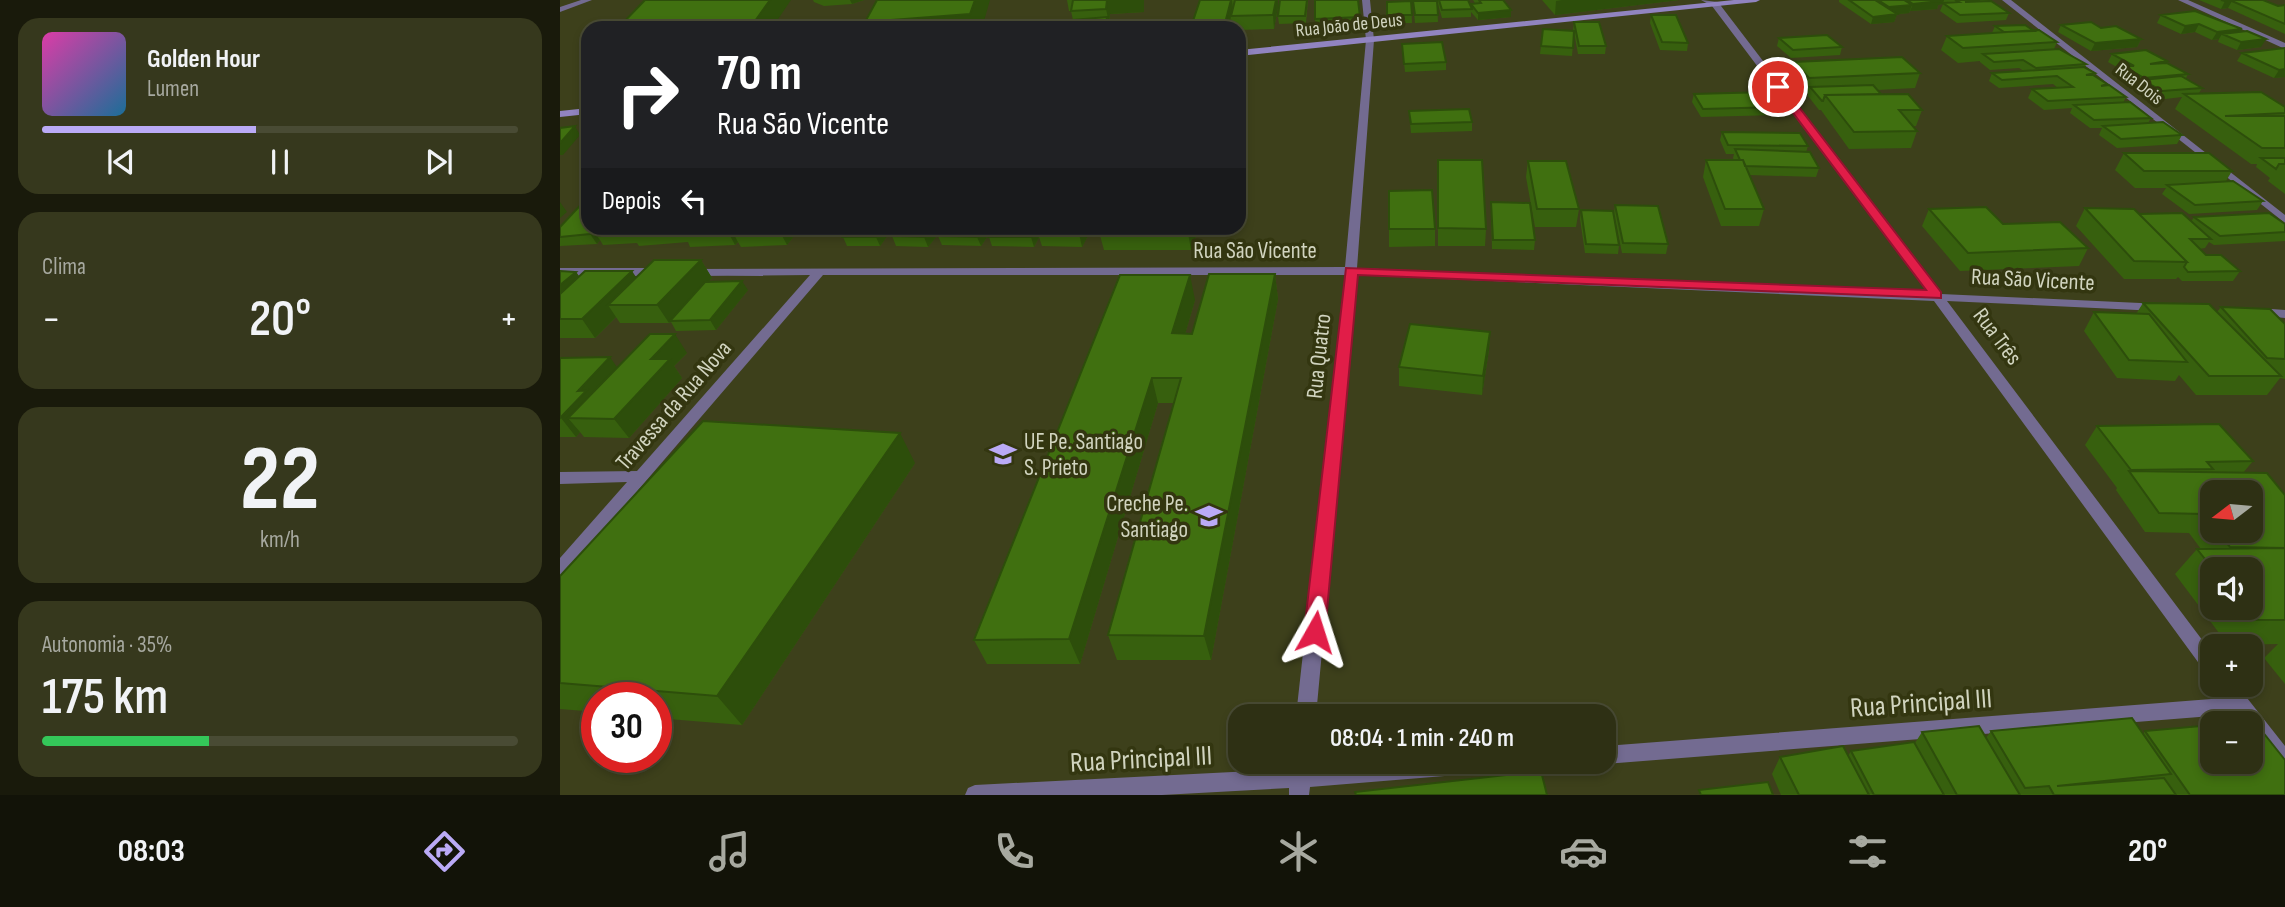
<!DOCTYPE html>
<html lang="pt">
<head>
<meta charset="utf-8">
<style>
	:root { --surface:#2e3014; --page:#36381d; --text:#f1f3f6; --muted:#a7a9a0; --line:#494b34; --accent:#baaaf6 }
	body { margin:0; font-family:"Sofia Sans Condensed",sans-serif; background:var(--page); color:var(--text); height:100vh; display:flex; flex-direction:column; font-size:26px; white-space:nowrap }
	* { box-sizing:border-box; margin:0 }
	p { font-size:23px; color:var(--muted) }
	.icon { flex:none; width:38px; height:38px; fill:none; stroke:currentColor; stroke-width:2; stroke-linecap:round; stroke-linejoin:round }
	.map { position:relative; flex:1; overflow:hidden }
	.drawer { display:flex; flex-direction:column; gap:18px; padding:18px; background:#191a0b; width:560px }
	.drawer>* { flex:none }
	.top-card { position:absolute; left:21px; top:21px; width:665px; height:214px; border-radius:21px; box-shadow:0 4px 10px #0003,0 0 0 2px var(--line); background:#202124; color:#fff; overflow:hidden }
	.needle { width:46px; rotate:254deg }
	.tools { position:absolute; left:1640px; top:480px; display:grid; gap:14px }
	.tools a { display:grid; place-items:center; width:63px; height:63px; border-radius:14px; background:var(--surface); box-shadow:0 4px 10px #0003,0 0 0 2px var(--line); font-size:35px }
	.speed { position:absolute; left:21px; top:682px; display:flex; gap:14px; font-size:35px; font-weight:700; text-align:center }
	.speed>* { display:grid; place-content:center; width:91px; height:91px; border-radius:50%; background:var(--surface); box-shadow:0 4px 10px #0003,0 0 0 2px var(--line); line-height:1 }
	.speed .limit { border:10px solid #d22; background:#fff; color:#111 }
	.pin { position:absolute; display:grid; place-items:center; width:60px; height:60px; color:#fff; margin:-30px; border:4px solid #fff; border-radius:50%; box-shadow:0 2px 7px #0007 }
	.me { position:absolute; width:77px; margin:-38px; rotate:6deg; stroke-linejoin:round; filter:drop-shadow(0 0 5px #0008) }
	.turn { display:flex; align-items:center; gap:24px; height:147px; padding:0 21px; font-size:32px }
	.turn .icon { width:91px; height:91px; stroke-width:2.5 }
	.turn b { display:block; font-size:49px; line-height:60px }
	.then { display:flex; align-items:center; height:66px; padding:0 21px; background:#0003; gap:14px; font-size:26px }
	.big { font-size:52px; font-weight:600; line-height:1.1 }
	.drawer .tile { flex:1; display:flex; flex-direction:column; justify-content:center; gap:10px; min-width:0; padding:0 24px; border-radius:21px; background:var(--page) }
	.drawer .dial { align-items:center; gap:0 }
	.dial b { font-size:91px; line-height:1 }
	.song { display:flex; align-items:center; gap:21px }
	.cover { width:84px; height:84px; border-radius:10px; background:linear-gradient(135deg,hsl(320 70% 55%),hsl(200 70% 35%)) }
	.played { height:7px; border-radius:4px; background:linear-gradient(90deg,var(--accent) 45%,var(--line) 45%) }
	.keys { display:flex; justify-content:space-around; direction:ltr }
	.heat { display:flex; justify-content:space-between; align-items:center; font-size:38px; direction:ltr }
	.charge { height:10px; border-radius:5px; background:linear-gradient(90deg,#34c759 35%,var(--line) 0) }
	.trip { position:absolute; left:668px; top:704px; width:388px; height:70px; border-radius:21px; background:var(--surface); box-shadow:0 4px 10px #0003,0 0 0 2px var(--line); font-weight:600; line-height:70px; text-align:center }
	.dock { display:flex; height:112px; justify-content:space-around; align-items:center; background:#121308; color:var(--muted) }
	.dock .icon { width:49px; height:49px }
	.dock .active { color:var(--accent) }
	.dock b { font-size:32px; color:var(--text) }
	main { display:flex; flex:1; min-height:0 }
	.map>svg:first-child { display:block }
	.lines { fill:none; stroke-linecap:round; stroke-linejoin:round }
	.street { fill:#736b91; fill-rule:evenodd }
	.secondary { fill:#9184c0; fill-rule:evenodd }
	.wall { fill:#37600e; fill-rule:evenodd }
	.shaded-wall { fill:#2d4e0b }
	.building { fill:#407010; stroke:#2d4e0b; stroke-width:2 }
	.route { fill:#e11d48; stroke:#92132f; stroke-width:2 }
	.labels { text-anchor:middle; stroke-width:7; stroke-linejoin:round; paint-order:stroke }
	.far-street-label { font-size:19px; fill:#d1d4bf; stroke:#333610 }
	.street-label { font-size:23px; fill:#d1d4bf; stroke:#333610 }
	.poi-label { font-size:23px; fill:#d1d4bf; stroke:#333610; text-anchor:start }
	.near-street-label { font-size:28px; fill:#d1d4bf; stroke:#333610 }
</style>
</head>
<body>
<main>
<section class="drawer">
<div class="tile">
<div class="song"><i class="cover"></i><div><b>Golden Hour</b><p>Lumen</p></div></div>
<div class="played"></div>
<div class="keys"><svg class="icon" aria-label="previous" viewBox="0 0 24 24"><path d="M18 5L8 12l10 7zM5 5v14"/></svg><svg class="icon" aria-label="pause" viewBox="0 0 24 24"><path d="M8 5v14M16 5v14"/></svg><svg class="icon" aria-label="next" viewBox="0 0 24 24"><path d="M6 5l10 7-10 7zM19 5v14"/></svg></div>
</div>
<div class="tile"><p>Clima</p>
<div class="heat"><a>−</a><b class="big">20°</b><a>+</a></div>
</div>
<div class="tile dial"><b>22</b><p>km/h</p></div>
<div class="tile"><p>Autonomia · 35%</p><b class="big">175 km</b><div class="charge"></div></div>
</section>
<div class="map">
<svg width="1725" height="795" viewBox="0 0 1725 795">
	<rect width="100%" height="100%" fill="#3d401b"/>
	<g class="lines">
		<path class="street" d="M21,0H32L0,12V7Z
			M802,0H810L814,40L797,268L1368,293L1152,6L1141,0L1158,2L1381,294L1602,304L1604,307L1598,311L1387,301L1652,653V675L1646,673L1374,301L797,275L756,716H736L785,275H263L6,574L0,576V558L67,482L0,484V472L77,471L250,275L131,276L127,275L125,272L127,269L785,267L806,40Z
			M1442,0H1451L1725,215V223Z
			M1618,0H1628L1725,43V49Z
			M0,268H101L107,272L101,276H0Z
			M1698,308L1725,310V318L1694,315L1692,312Z
			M1656,684H1676L1725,746V770L1718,768L1690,732V723H1684L1677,714L1045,764L1038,761H1045V746L1664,698Z
			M732,761H752L751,767L833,761H968L965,768L958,770L750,787L749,795H729V788L602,795H405L408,788L415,785L731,769Z"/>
		<path class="secondary" d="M1174,0H1200L1196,2L679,56V50Z
			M28,108V114L0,117V111Z"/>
	</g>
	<path class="wall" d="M253,0H304L292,4L264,6L254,2Z
		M507,0H584V12L550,14L549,25L513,20L511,11H509Z
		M640,0H718V7L714,29L679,30V28H673L671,19L669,28H631Z
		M748,0L746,23L719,24L718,16Z
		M877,0H908L911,7V4L915,3L913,0H943L951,17L918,20L911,12V17L882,18L877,1L878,22L855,23L853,1H877Z
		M982,0H1119L995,15Z
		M1279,0H1429L1428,1L1449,13L1446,20L1397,23L1380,11L1383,4L1378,5L1377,9L1350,11L1349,13L1336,14H1337L1334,22L1311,24L1279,2Z
		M1639,0H1706V1L1718,6L1725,5V34L1668,8L1661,9Z
		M851,1L852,23H827V2Z
		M1091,15L1128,43L1127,51L1100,50L1090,23Z
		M1601,15L1680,31L1701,47L1677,50L1658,42L1659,39L1652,40L1635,32L1621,34L1597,23Z
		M800,17V32L756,33L755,19Z
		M1014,22L1046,46L1045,54H1018L1014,32L1012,56L980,54L983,29L1013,31Z
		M1501,25L1541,28L1581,39L1577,47L1531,51L1498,32Z
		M1435,26L1474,31L1497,42L1494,49L1526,64L1525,67L1535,73L1534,76L1547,84L1546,86L1566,97L1563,103L1591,118L1588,123L1622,135L1617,144L1557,148L1539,135L1542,128H1530L1510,113L1512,108L1484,110L1468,98L1472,89L1498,88L1493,84L1439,88L1429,81L1432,73L1464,71L1459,68L1430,70L1420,62V61L1398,63L1381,50L1387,36L1432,33Z
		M1219,38L1282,47L1280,55L1231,58L1217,46Z
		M842,44L886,62V70L845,72Z
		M1725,48V77L1714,78L1677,61L1682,53Z
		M1552,54L1606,63L1628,74L1626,78L1642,88L1639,93L1725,107V194L1708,181L1710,178L1696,167L1697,164H1691L1615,109L1622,97L1597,100L1578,88L1579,86L1560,75L1562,70L1548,62Z
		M1234,62L1360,73L1355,88L1317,90L1321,94L1362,110L1356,126H1353L1357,131L1351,148L1289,149L1261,110H1259L1248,96V93H1245L1230,77Z
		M1134,94L1219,107L1217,115L1141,117L1132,102Z
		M849,111L912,122V131L851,133Z
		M1162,132L1248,146L1246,152L1259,168L1256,177L1189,175L1204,209L1199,226H1161L1143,177L1146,160H1174L1173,158L1174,154H1166L1160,140Z
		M1564,153L1672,171L1666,181L1703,201L1697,210L1629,214L1602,194L1606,188H1575L1555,170Z
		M878,160L926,229L925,246H878Z
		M968,161L1019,209L1016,227H975L966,177Z
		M931,202L975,240L974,250L932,249Z
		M1055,205L1108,244L1106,254L1062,253L1054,214Z
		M1525,208L1579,214L1631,222L1634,217L1725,224V241L1654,245L1649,242L1645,248L1639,249L1646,255L1680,271L1673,281H1622L1618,277L1616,279H1564L1516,226Z
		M1369,209L1443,224L1528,248L1519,266L1400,271L1362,226Z
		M1021,210L1059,245L1058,254L1025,253L1020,219Z
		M0,227L28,228H240L227,245L181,247L178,242L175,245L130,247L128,242L79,246L77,243L43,245L40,240L37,244L0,246Z
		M290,228H333L320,246H287L283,237Z
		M383,228L368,247L336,246L332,236Z
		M433,228L421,246L382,245L378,236Z
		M435,228H532L522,247L482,246L479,237L474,247L432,246L429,237Z
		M639,228L631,250H544L539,232Z
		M829,229H875V246L829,247Z
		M141,260L152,278L149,281L188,290L156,330L116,331L111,322L109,323H60L56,317L35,338H0V271L16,272L19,276L76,277Z
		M715,274L718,299L651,660H557L548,635L614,403H598L520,664H427L414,640L635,300L625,334H632Z
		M1583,303L1657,312L1661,307L1725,324V379L1720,378L1707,395H1636L1619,375L1615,381L1557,378L1524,331L1534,312L1576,314Z
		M930,332L929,350L922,395L839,386V367Z
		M127,353L114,366L122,378L69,438L24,437L20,432L16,437H0V358L57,368Z
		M1537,426L1693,461L1683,473L1725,495V684L1704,658L1718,644L1668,645L1615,574L1637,549H1641L1629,533L1585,532L1556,490L1557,488L1525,445ZM1652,492L1690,530H1652ZM1652,569L1690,607H1652Z
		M355,463L182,725L96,718V698H37V712L0,709V576Z
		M1431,731L1583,734L1585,731L1725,795H1221L1212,774L1220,757L1288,756L1291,751L1355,743L1362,732L1426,738Z"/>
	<path class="shaded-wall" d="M210,0H231L212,28H190Z
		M290,0H304L292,4Z
		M415,0H430L422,28H307L305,22Z
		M547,0H584V12L550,14L549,23L546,9Z
		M671,0H672L673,10L671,16L669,28H664Z
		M716,0H718V7L714,29L713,15Z
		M1002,0H1119L995,15L996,1Z
		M1373,0H1384L1383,4L1378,5L1377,9L1350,11L1353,4Z
		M1665,1H1672L1668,8L1661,9Z
		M1352,5L1349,13L1327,15L1329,7Z
		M951,10V17L918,20V13Z
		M1337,14L1334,22L1311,24L1313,17Z
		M1639,24L1635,32L1621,34L1625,26Z
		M1682,29L1678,36L1662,34L1659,39L1652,40L1657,32Z
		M1581,39L1577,47L1531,51L1535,43Z
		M1706,39L1701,47L1677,50L1681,42Z
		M1725,69V77L1714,78L1719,70Z
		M15,126L20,135L3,155H0V143Z
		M0,202L7,212L0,218Z
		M37,228H51L37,236L40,240L37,244L30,234Z
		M166,228H190L171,229L178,242L175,245Z
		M218,228H240L227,245Z
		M322,228H333L320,246L316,237Z
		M372,228H383L368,247L364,237Z
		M424,228H433L421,246L417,237Z
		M477,228L479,237L474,247L471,237Z
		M518,228H532L522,247L518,229Z
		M630,228H639L631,250L628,233Z
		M141,260L152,278L109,323L97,305Z
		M72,271L84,289L48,305L56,317L35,338L22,319Z
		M16,272L28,290L0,315V285Z
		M715,274L718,299L651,660L644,636Z
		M630,275L635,300L618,358L612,333Z
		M182,281L188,290L156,330L150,320Z
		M930,332L929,350L922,395L923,376Z
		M115,334L127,353L114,366L122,378L69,438L54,419L91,359Z
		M50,357L63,376L8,418L20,432L16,437L1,418L18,391Z
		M592,378L598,403L520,664L509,639Z
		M340,433L355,463L182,725L157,696Z"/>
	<path class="building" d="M85,0H210L190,28H58Z
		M317,0H415L410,14L305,22Z
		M513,0H549H547L546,9L511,11Z
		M640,0H671L664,27H631Z
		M675,0H716L713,15L671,16Z
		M720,0H747L745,16H718Z
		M755,0H798L800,17L755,19Z
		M879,0H908L912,9L882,10Z
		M919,0H943L951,10L918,13L911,4L921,3Z
		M1289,0H1315L1337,14L1313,17Z
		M1318,0H1344L1352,5L1329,7Z
		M1347,0H1377L1380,1L1353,4Z
		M1395,0H1420L1405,2L1431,1L1449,13L1400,15L1383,3L1399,2Z
		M1661,0H1703L1718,6L1725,5V24L1672,1H1665Z
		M851,1L852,15H827V2Z
		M853,1H877L878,15H855Z
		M1635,11L1682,29L1657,32L1639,24L1625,26L1601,15Z
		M1091,15H1116L1128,43L1102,42Z
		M547,17L546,28H512L513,20Z
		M1014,22H1039L1046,46H1019Z
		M1531,22L1541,28L1556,26L1581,39L1535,43L1501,25Z
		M1465,25L1474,31L1444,32L1435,26Z
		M983,29L1014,31L1013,48L981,46Z
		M1479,30L1497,42L1403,48L1387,36Z
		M1687,31L1706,39L1681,42L1662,34Z
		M1267,35L1282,47L1233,50L1219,38Z
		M882,42L886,62L844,64L842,44Z
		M1725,48V69L1719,70L1682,53Z
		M1499,49L1526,64L1476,68L1463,60L1434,62L1423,54Z
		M1586,50L1607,61L1590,64L1607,63L1628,74L1584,78L1564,66H1574L1552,54Z
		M1342,57L1360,73L1249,78L1234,62Z
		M1524,67L1535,73L1526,75H1533L1547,84L1541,86L1549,85L1566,97L1488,101L1472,89L1513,87L1497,76L1442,80L1432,73Z
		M1621,76L1642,88L1602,91L1582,80Z
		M1313,85L1321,94L1265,95L1263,101H1262L1250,87Z
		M1208,92L1219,107L1143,109L1134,94Z
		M1701,92L1725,107V113L1665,116H1725V148H1702L1624,94Z
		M1348,94L1362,110H1339L1357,131L1294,132L1265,95Z
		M1570,102L1591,118L1534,120L1514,105Z
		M909,109L912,122L851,124L849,111Z
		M1603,122L1622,135L1561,139L1543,126Z
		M15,126L0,143V128Z
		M1162,132L1240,133L1248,146L1168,145Z
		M1175,149L1250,152L1259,168L1185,166L1183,160H1180Z
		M1564,153H1649L1672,171H1584Z
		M1701,158H1725V164H1719L1716,169Z
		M878,160H922L926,229L878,228Z
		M1146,160H1183L1204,209H1165Z
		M968,161H1006L1019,209H977Z
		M1673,181L1703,201L1635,205L1607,185Z
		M872,190L875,229H829V191Z
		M28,197V228H37L30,234L0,237V227Z
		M931,202L970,203L975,240H933Z
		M1055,205L1098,206L1108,244L1063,243Z
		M1426,207L1443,224L1500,222L1528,248L1408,253L1369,209Z
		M1525,208L1574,209L1627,262L1574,261Z
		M1021,210L1053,211L1059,245L1026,244Z
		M1622,213L1651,239H1630L1646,255H1661L1680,271L1628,272L1624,267L1627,262L1579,214Z
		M1709,213L1725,224V232L1660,236L1634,217Z
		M44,228H69H68L71,233L37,236Z
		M122,228H166L120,229Z
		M173,228H218L171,229Z
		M290,228H322L316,237H283Z
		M339,228H372L364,237L332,236Z
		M385,228H424L417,237L378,236Z
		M435,228H477L471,237H429Z
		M478,228H518V229H477Z
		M542,228H630L628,233L539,232Z
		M94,260H141L97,305H48Z
		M0,271L16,272L0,285Z
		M25,271H72L22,319H0V294Z
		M649,274H715L644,636L548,635L621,378H592L509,639L414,640L560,275H630L612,333L632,334Z
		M182,281L150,320L110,321L145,282Z
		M1583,303L1649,304L1721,376H1649Z
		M1661,307L1710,309L1725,324V359L1707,358Z
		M1534,312L1589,314L1627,362L1569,360Z
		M850,324L930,332L923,376L839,367Z
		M90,334H115L91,359H110L54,419L8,418Z
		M50,357L18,391L27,390L0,418V358Z
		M143,421L340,433L157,696L0,683V576Z
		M1659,424L1693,461L1647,462L1653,469L1571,470L1537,426Z
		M1569,471L1707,473L1725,495V548L1670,547L1657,530H1690V492H1652V524L1644,514L1599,513Z
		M1725,548V620H1693L1683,607H1690V569H1653L1637,549Z
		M1572,718L1611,774L1497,786L1604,778L1616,795H1494L1489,786L1465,788L1431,731Z
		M1694,721L1725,760V795H1630L1585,731L1652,725V761H1690V723H1677Z
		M1419,726L1460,795H1397L1362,732Z
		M1354,742L1384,795H1314L1291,751Z
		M1283,746L1309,795H1239L1220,757Z
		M981,771L987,795H796L795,792Z
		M1208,782L1213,795H1141L1139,790Z"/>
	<path class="route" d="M1215,85H1222L1381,292V298L798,275L765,632L762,639L755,641L747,639L744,632L786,268L1366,290L1215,89Z"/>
	<defs>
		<symbol id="school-bare" viewBox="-9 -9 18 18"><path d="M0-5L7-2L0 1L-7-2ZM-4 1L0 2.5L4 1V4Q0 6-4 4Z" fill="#baaaf6" stroke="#333610" stroke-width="2.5" paint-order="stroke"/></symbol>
	</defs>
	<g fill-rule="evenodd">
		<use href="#school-bare" x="424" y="435" width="38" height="38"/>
		<use href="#school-bare" x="630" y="497" width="38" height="38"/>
	</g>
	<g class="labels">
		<g class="far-street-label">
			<text transform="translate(789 24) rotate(-6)" y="7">Rua João de Deus</text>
			<text transform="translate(1580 83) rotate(38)" y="7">Rua Dois</text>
		</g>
		<g class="street-label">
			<text x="695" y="258">Rua São Vicente</text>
			<text transform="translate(1473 279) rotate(3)" y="8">Rua São Vicente</text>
			<text transform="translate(1438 336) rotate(53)" y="8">Rua Três</text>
			<text transform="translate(758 356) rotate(-84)" y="8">Rua Quatro</text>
			<text transform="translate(113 405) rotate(-49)" y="8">Travessa da Rua Nova</text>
		</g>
		<g class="poi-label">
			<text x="464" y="449">UE Pe. Santiago<tspan x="464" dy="26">S. Prieto</tspan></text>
			<text x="628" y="511" text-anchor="end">Creche Pe.<tspan x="628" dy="26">Santiago</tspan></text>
		</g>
		<g class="near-street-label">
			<text transform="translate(1361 702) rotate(-4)" y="10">Rua Principal III</text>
			<text transform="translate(581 758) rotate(-3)" y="10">Rua Principal III</text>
		</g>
	</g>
</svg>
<div class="tools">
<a><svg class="needle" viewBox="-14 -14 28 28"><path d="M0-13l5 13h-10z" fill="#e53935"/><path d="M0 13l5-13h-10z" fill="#a7a9a0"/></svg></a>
<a><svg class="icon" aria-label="sound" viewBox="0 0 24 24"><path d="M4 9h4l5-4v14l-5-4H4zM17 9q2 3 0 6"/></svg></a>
<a>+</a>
<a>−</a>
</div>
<div class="speed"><div class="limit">30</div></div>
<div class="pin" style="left:1218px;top:87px;background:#d93025"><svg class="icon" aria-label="arrive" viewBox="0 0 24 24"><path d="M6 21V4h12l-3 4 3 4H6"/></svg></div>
<svg class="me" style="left:755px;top:632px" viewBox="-20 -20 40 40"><path d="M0-17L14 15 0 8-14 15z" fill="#e11d48" stroke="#fff" stroke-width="4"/></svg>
<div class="trip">08:04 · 1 min · 240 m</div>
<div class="top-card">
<div class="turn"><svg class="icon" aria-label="right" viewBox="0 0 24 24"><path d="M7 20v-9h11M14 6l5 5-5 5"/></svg><div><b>70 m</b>Rua São Vicente</div></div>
<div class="then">Depois<svg class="icon" aria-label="left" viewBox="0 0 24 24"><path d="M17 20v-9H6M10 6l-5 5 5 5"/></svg></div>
</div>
</div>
</main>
<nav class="dock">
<b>08:03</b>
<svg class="icon active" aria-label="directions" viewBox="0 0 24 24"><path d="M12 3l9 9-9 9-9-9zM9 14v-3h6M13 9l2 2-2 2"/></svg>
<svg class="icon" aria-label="music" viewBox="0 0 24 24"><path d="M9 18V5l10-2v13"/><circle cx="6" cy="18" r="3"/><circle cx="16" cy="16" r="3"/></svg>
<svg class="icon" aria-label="phone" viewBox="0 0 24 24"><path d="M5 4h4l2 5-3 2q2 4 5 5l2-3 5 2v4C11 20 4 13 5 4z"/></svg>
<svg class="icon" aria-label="climate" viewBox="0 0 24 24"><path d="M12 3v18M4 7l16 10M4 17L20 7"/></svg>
<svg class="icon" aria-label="car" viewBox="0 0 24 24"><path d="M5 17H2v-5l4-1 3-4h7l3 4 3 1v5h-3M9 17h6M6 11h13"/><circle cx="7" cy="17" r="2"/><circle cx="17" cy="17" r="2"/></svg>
<svg class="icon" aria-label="filters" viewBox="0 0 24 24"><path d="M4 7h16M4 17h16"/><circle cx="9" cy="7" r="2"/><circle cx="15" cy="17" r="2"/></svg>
<b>20°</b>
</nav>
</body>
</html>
